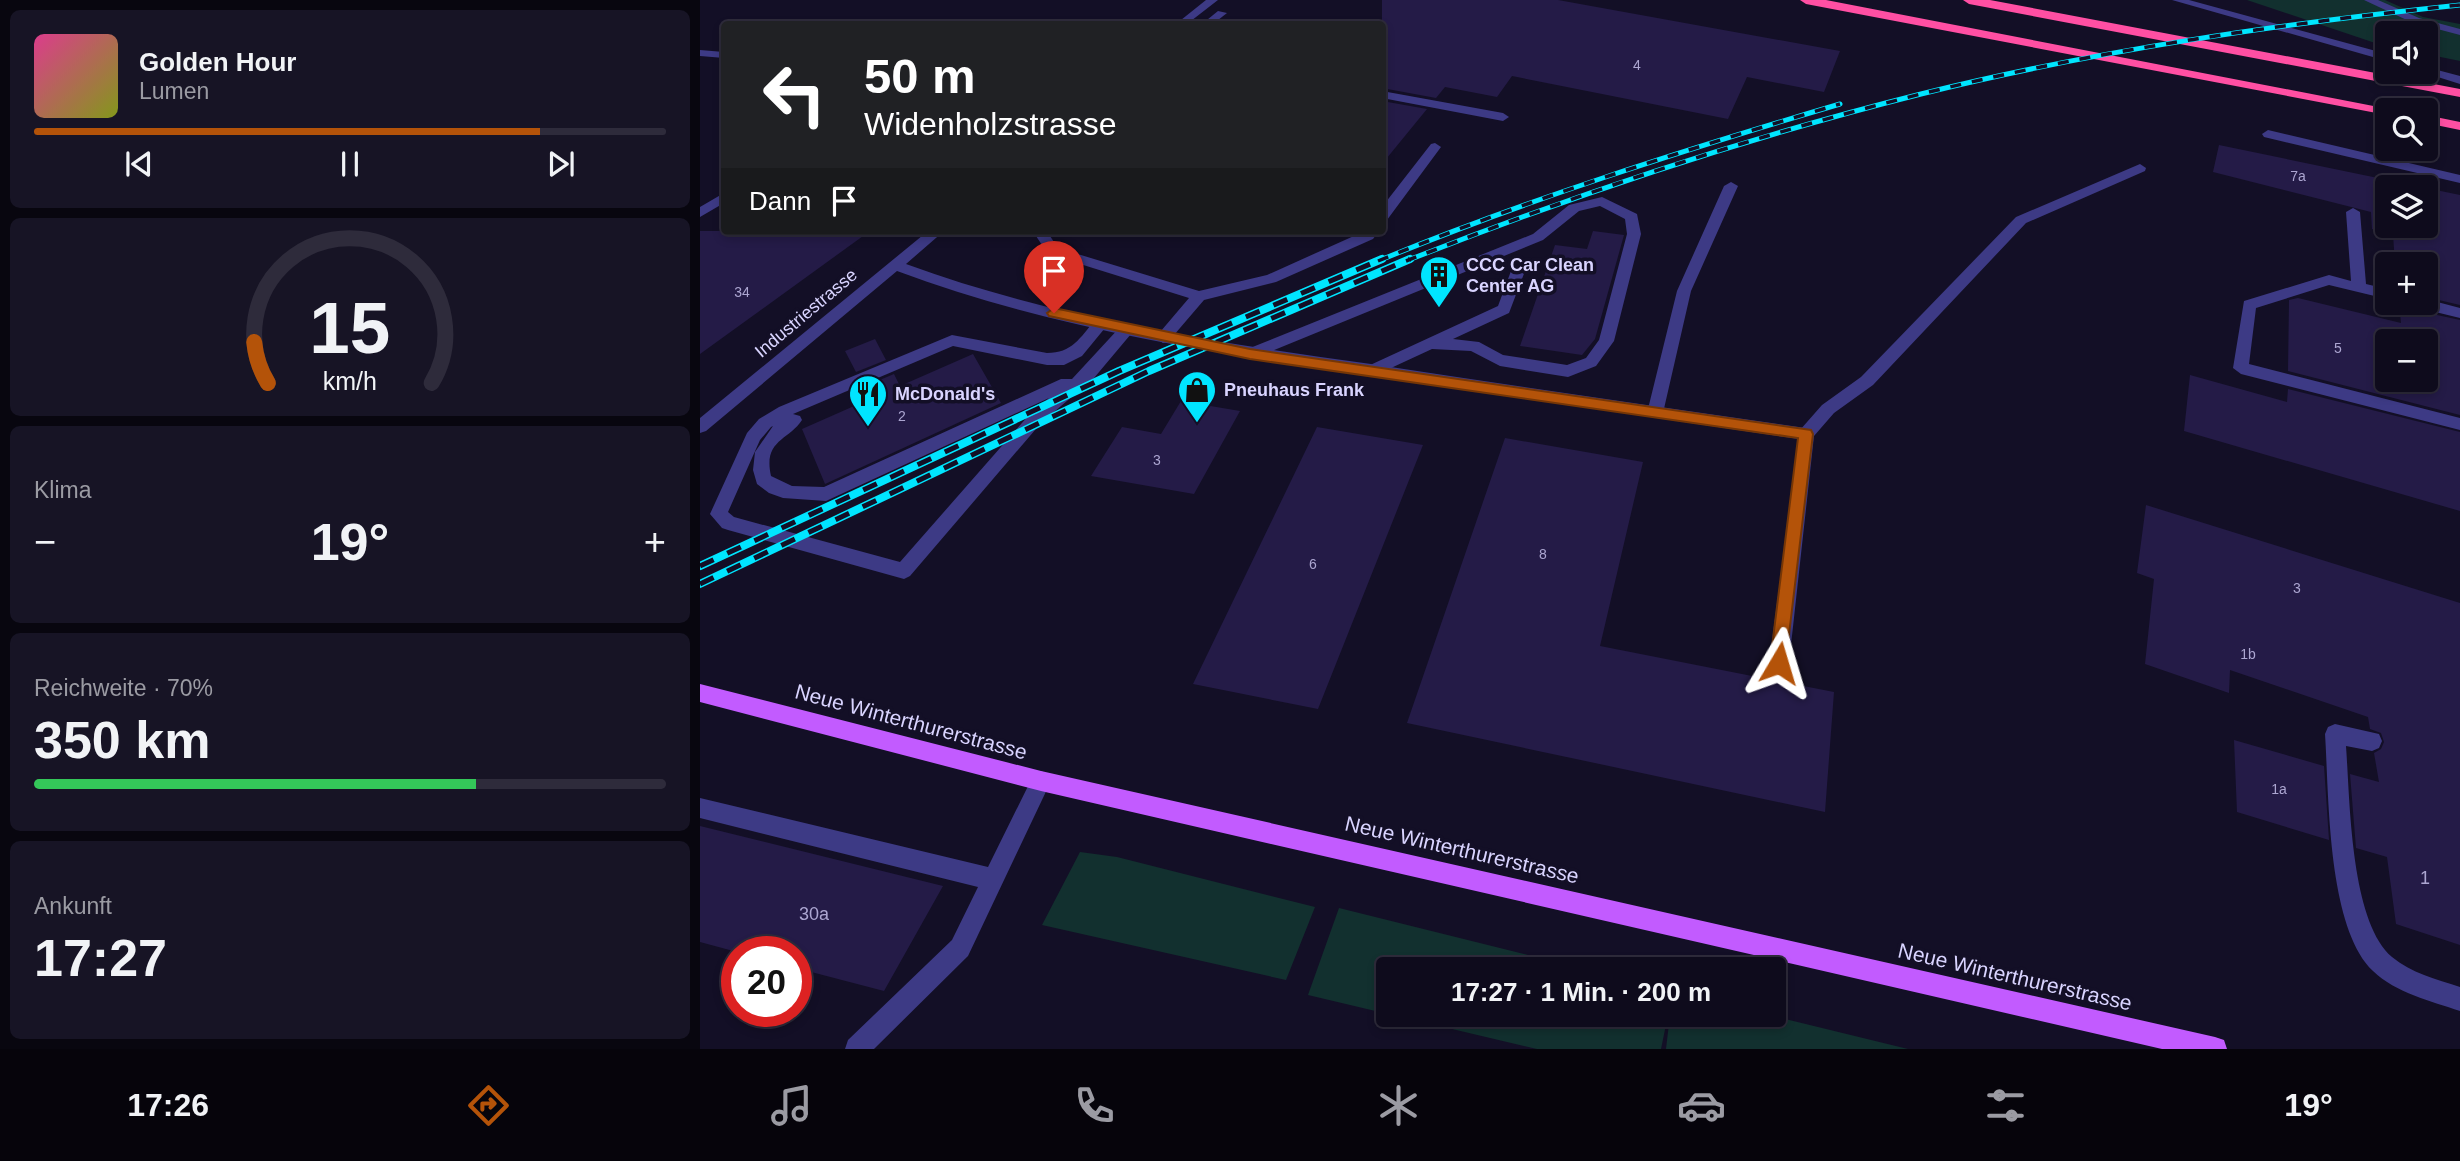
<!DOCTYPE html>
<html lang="de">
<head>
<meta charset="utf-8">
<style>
	:root { --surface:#0e0b1c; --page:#171425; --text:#f1f3f6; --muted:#9b9ba3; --line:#2e2b3b; --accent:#b45309 }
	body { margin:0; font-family:Helvetica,sans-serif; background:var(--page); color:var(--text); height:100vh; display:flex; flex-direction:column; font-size:26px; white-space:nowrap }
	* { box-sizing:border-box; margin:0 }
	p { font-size:23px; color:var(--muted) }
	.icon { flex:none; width:38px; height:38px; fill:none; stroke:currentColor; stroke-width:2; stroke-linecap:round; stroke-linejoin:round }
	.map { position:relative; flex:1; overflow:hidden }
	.side { display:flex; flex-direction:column; gap:10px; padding:10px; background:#08060f; width:700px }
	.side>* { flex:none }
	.hud { position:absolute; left:21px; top:21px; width:665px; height:214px; border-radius:7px; box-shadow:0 4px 10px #0003,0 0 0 2px var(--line); background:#202124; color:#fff; overflow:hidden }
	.tools { position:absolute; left:1675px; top:21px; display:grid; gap:14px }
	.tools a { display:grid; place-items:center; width:63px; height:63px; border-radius:7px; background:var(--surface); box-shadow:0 4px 10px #0003,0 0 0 2px var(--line); font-size:35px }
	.speed { position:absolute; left:21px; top:936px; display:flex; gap:14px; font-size:35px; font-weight:700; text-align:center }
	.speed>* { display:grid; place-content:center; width:91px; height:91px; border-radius:50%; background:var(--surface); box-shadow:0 4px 10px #0003,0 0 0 2px var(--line); line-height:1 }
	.speed .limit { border:10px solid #d22; background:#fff; color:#111 }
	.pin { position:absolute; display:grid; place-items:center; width:60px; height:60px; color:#fff; margin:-72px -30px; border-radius:50% 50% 50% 0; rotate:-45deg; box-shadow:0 0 7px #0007 }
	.pin .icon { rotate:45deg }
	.me { position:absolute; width:77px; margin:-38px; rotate:7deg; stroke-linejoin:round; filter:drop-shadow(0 0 5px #0008) }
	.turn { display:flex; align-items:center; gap:24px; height:147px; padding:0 28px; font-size:32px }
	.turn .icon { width:91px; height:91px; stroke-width:2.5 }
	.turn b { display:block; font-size:49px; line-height:60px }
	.then { display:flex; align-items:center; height:66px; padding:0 28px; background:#0003; gap:14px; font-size:26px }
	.big { font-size:52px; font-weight:600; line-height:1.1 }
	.side .card { flex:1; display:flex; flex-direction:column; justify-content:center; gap:10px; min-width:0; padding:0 24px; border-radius:10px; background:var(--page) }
	.side .dial { align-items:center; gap:0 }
	.dial svg { height:182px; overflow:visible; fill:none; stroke:var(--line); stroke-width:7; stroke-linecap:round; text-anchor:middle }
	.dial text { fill:var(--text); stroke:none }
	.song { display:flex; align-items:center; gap:21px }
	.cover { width:84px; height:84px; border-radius:10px; background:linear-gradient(135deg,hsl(330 70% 55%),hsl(70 70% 35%)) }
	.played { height:7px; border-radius:4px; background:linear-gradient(90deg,var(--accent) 80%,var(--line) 80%) }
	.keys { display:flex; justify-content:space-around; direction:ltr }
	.heat { display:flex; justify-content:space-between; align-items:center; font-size:38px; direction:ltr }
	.charge { height:10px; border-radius:5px; background:linear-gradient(90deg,#34c759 70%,var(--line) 0) }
	.trip { position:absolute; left:676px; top:957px; width:410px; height:70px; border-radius:7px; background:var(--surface); box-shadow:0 4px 10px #0003,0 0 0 2px var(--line); font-weight:600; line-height:70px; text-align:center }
	.tab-bar { display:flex; height:112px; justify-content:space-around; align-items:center; background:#06040b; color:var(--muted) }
	.tab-bar .icon { width:49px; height:49px }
	.tab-bar .selected { color:var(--accent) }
	.tab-bar b { font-size:32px; color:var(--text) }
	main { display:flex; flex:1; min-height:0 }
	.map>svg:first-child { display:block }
	.green { fill:#12302f }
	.building { fill:#241b47; fill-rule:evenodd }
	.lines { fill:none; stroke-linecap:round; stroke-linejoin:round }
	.service { fill:#3d3a85; fill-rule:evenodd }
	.minor { fill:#3d3a85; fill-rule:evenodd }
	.primary { fill:#c25bff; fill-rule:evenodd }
	.motorway { fill:#ff4fa3; fill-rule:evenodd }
	.rail-far1-casing { stroke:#00e5ff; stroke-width:5 }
	.rail-casing { stroke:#00e5ff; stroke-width:8 }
	.rail-far1 { stroke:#130f26; stroke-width:3.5; stroke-dasharray:11; stroke-linecap:butt }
	.rail { stroke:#130f26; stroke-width:5; stroke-dasharray:15; stroke-linecap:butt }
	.route { fill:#b45309; stroke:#753606; stroke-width:2 }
	.labels { text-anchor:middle; stroke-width:7; stroke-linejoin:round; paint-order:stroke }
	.number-label { font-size:14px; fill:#aca6d1 }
	.poi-label { font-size:18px; font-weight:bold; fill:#d9d4ff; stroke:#130f26; text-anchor:start }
	.street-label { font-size:18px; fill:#d9d4ff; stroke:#130f26 }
	.near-number-label { font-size:18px; fill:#aca6d1 }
	.near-street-label { font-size:21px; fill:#d9d4ff; stroke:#130f26 }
</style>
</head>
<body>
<main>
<section class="side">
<div class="card">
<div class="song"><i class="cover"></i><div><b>Golden Hour</b><p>Lumen</p></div></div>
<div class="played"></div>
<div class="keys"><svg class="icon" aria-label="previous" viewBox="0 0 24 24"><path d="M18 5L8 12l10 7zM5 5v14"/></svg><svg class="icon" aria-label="pause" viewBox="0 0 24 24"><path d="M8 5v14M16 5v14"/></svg><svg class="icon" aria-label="next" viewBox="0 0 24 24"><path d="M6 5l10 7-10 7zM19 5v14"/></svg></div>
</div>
<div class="card dial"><svg viewBox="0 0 100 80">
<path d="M14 69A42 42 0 1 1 86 69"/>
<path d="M14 69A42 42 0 0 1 8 51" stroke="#b45309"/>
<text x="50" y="56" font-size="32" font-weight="700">15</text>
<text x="50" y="72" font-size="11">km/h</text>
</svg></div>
<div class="card"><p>Klima</p>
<div class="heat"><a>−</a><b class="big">19°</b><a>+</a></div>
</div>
<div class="card"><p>Reichweite · 70%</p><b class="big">350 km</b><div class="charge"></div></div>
<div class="card"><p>Ankunft</p><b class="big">17:27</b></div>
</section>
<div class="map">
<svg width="1760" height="1049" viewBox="0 0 1760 1049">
	<rect width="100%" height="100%" fill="#130f26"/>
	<path class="green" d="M1547,0H1685L1723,17L1760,24V61L1726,54V33H1687V47Z
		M380,852L417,857L615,907L586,980L342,925Z
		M639,908L884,969L688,970V1014L608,995Z
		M693,1015H968L961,1049H837Z
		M970,1015H1069L1208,1049H966Z"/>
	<path class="building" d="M682,0H858L1140,51L1124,92L1047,77L1028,119L812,76L797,97L745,87L736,98L682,88Z
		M682,101L727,109L682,164Z
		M1519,145L1760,195V305L1726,297V264H1695L1693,234L1672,229L1671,212L1513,172ZM1687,187H1726V226H1687Z
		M0,231H170L0,354Z
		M893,231L924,235L895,339L882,355L820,346L855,245L887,249Z
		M1598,298L1701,323L1699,303H1710L1714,310L1760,320V415L1588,371L1589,300ZM1687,341H1726V380H1687Z
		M175,339L186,360L156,372L145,351Z
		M273,354L301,403L125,484L102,429L170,399L163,387L194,374L200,386Z
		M1490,375L1587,402L1588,389L1760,432V511L1484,431Z
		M481,401L540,411L494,494L391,476L422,427L461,434Z
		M617,427L723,445L618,709L493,684Z
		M805,438L943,462L900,646L1134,692L1125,812L707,723Z
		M1446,505L1760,603V945L1696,924L1687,857L1656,848L1650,774L1679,782L1674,753L1681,749L1684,742L1681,733L1670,729L1668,717L1530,670L1529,693L1445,664L1454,579L1437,573Z
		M1534,740L1624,766L1629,840L1537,812Z
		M0,826L243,886L184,991L96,968V952H37L0,942Z"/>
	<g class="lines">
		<path class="service" d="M506,0H518L487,24H476Z
			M1472,0H1489L1687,54V61Z
			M518,11L527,13L513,24H502Z
			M1726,67L1760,76V84L1722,72H1726Z
			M682,91L803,113L809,117L803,121L682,98Z
			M1568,130L1760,175V183L1564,137L1562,134Z
			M735,143L741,147L687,220L682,221V207L731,144Z
			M1440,164L1446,168L1445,171L1326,223L1173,385L1134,413L1114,436L1089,663L1086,669L1079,672L1072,669L1069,663L1100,430L1122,405L1161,377L1316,217Z
			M1031,182L1038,186L991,291L963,413L961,417H949L947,413L977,291L1024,186Z
			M24,193V203L0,217V207Z
			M902,197L937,214L941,234L914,341L896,366L868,377L800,366L771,351L732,349L678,374H668L665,370L668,366L798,306L811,271L818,266L825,271L809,313L753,339L779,342L803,355L867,365L886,358L899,340L927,234L925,219L900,206L879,211L843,240L555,358H545L542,354L545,350L833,234L869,205Z
			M1653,208L1660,212L1666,284L1687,289V299L1629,285L1556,308L1549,364L1760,418V430L1541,374L1533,368L1544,301L1629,275L1651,281L1646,212Z
			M337,231H351L350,236L358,248L499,291L567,275L665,231H679L673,239L576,282L504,300L468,342L463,343L455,338L489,298L348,254L336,236Z
			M1726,299L1760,308V318L1715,307L1713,303H1726Z
			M400,319L407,324L405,328L382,356L364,365H347L253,346L93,414L100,416L102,420C88,441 63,440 71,476L92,486L124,487L361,379H372L421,326H431L433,330L431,334L394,378L341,423L210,576L204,579L28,530L22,528L10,514L47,433L59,419L79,407L252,335L347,353C372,353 380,338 395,320ZM349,398L329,415L200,562L34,517L28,512L60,440L71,427L73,426L55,452L53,470L57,484L69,493L83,498L126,501Z
			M1635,724L1679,734L1682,741L1679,748L1672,751L1646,746C1650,799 1650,921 1692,957C1711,973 1736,979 1760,987V1011C1731,1001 1696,993 1673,971C1627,927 1629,795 1625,734L1628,727Z
			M341,771L348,774L351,781L268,956L174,1049H145L148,1040L252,940L278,887L0,818V798L288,867L334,774Z"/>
		<path class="minor" d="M1664,0H1678L1719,18L1760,29V35L1711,22Z
			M0,50L24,52V58L0,56Z
			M228,231H244L206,264C356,319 514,342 671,364C816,386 961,407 1106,428L1114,434L1106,440C963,419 820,398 677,377C515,353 352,329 197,271L6,431L0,433V418Z"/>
		<path class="primary" d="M0,684L341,771L1515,1037L1524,1040L1527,1049H1462L341,791L0,702Z"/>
		<path class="motorway" d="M1100,0H1126L1694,110H1687V115L1106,4Z
			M1263,0H1290L1760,89V97L1269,4Z
			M1726,115L1760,122V130L1726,123Z"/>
		<defs>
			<path id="rail-far1" d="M678,261C829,199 984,150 1140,104
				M706,261C874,195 1045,138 1221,94C1398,50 1579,24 1760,5"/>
			<path id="rail" d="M0,566L419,371L682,259
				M0,584L449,371L710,259"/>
		</defs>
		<use href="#rail-far1" class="rail-far1-casing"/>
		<use href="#rail" class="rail-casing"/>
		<use href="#rail-far1" class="rail-far1"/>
		<use href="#rail" class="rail"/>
	</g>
	<path class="route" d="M354,308L550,349L1111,430L1113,434L1085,668H1073L1070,663L1098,438L550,359L349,316L347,313Z"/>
	<defs>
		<symbol id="building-pin" viewBox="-11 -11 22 30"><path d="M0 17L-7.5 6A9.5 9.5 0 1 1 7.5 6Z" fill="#00e5ff" stroke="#130f26"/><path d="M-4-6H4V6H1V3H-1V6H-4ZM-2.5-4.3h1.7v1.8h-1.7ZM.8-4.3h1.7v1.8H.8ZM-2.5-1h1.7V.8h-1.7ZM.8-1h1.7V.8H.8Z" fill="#111"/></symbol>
		<symbol id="shop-pin" viewBox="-11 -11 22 30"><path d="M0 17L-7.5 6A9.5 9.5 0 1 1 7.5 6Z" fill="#00e5ff" stroke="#130f26"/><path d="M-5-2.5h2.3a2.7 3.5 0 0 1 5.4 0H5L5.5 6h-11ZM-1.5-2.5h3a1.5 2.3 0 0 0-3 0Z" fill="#111"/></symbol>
		<symbol id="restaurant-pin" viewBox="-11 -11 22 30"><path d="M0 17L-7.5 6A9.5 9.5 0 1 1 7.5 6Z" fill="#00e5ff" stroke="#130f26"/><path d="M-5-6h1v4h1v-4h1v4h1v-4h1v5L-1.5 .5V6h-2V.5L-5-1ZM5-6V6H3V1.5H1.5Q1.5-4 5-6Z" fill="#111"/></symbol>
	</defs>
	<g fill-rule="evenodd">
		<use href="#building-pin" x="717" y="253" width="44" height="60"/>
		<use href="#shop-pin" x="475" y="368" width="44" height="60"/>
		<use href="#restaurant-pin" x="146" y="372" width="44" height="60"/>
	</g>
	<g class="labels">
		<g class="number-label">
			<text x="937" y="70">4</text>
			<text x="1598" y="181">7a</text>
			<text x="42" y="297">34</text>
			<text x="1638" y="353">5</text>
			<text x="202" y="421">2</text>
			<text x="457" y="465">3</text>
			<text x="843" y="559">8</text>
			<text x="613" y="569">6</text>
			<text x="1597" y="593">3</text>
			<text x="1548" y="659">1b</text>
			<text x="1579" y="794">1a</text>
		</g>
		<g class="poi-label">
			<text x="766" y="271">CCC Car Clean<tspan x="766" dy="21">Center AG</tspan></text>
			<text x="524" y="396">Pneuhaus Frank</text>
			<text x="195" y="400">McDonald's</text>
		</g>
		<g class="street-label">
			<text transform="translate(106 313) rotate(-40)" y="6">Industriestrasse</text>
		</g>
		<g class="near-number-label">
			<text x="1725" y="884">1</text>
			<text x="114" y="920">30a</text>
		</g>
		<g class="near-street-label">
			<text transform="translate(211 722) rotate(15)" y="7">Neue Winterthurerstrasse</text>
			<text transform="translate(762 850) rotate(13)" y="7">Neue Winterthurerstrasse</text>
			<text transform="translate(1315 977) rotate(13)" y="7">Neue Winterthurerstrasse</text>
		</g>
	</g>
</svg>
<div class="tools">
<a><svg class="icon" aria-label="sound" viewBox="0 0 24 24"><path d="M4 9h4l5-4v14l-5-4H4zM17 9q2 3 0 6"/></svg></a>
<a><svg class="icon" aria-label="search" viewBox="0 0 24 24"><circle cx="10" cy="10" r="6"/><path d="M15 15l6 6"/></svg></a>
<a><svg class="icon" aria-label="layers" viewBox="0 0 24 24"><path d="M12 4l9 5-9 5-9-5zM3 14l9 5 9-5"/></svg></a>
<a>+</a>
<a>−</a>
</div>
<div class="speed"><div class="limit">20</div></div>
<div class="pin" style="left:354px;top:313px;background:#d93025"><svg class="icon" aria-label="arrive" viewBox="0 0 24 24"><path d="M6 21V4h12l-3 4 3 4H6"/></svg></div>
<svg class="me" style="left:1079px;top:663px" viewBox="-20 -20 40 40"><path d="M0-17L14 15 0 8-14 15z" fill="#b45309" stroke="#fff" stroke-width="4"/></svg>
<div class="trip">17:27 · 1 Min. · 200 m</div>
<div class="hud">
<div class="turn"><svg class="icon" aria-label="left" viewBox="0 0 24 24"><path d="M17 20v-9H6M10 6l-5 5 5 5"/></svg><div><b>50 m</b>Widenholzstrasse</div></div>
<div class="then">Dann<svg class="icon" aria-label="arrive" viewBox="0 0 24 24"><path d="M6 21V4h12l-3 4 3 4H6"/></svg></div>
</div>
</div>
</main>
<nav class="tab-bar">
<b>17:26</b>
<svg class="icon selected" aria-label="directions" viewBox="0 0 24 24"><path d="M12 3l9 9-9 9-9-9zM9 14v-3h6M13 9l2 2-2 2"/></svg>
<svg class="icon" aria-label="music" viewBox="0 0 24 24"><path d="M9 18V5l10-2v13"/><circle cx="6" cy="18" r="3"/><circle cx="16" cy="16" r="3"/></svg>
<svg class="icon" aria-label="phone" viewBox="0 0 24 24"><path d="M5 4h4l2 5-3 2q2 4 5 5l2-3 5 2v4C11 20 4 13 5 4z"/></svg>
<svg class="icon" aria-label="climate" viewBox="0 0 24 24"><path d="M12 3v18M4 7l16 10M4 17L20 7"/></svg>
<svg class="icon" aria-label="car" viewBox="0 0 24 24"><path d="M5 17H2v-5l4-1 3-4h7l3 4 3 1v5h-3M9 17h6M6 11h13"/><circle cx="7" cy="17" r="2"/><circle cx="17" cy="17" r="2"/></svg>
<svg class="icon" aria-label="filters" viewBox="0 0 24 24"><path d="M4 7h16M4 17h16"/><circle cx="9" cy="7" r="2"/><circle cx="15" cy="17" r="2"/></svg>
<b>19°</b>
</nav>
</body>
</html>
